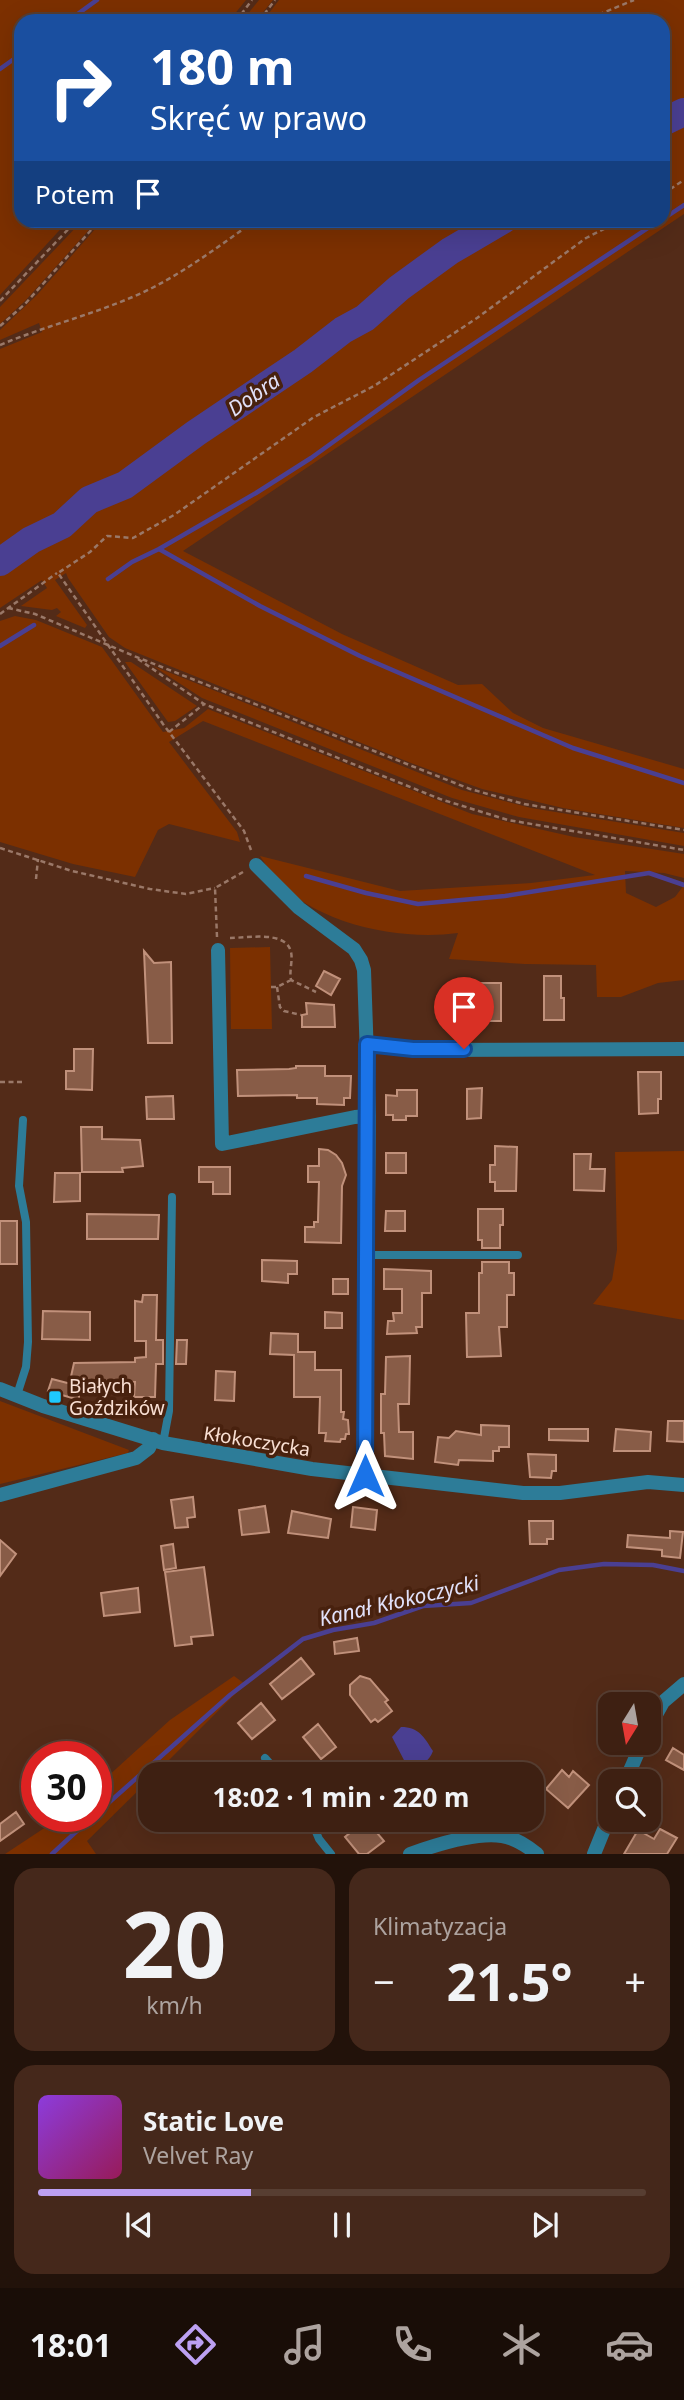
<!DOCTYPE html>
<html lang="pl">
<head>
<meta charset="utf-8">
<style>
	:root { --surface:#3e2012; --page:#45281b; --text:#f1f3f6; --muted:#ada39f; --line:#573e32; --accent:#bca0f2 }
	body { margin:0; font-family:"Noto Sans",sans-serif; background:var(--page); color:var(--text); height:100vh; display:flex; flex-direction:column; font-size:26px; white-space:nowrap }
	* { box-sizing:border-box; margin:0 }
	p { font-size:23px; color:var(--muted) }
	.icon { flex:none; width:38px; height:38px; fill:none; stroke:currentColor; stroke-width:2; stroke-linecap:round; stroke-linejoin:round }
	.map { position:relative; height:1854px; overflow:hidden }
	.drawer { display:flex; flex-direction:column; gap:14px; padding:14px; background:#22120a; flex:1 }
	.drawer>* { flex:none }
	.hud { position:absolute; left:14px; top:14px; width:656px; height:214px; border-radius:21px; box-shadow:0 7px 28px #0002,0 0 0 2px var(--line); background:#1a4fa0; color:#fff; overflow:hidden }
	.needle { width:46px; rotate:191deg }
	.controls { position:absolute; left:598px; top:1692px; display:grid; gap:14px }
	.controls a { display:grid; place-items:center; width:63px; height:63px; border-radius:14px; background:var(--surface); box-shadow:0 7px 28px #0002,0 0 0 2px var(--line); font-size:35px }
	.speed { position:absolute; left:21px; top:1741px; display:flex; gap:14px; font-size:35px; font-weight:700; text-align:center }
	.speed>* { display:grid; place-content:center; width:91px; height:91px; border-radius:50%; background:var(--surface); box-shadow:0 7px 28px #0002,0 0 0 2px var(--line); line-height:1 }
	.speed .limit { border:10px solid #d22; background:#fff; color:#111 }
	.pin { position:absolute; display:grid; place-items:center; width:60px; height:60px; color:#fff; margin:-72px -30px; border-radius:50% 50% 50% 0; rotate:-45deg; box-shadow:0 0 7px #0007 }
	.pin .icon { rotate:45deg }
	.me { position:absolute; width:77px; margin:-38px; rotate:0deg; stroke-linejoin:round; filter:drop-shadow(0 0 5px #0008) }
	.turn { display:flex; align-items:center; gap:24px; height:147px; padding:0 21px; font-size:32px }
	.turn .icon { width:91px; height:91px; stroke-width:2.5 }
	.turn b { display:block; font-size:49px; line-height:60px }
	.then { display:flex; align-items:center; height:66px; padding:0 21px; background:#0003; gap:14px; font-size:26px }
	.big { font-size:52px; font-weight:700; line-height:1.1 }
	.drawer .card { flex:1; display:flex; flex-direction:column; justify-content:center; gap:10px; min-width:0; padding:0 24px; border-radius:21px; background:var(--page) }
	.drawer .dial { align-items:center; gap:0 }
	.dial b { font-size:91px; line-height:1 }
	.song { display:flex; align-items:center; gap:21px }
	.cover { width:84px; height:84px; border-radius:10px; background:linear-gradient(135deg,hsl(270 70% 55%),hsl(330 70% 35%)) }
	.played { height:7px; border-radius:4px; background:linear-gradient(90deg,var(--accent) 35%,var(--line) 35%) }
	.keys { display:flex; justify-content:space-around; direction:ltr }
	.heat { display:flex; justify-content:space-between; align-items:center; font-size:38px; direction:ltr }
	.drawer .tiles { flex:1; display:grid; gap:14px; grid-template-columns:1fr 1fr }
	.card:last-child { grid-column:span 2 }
	.trip { position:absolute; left:138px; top:1762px; width:406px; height:70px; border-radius:21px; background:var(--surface); box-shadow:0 7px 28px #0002,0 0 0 2px var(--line); font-weight:700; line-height:70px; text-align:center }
	.tabs { display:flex; height:112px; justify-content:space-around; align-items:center; background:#190d07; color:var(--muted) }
	.tabs .icon { width:49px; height:49px }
	.tabs .on { color:var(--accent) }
	.tabs b { font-size:32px; color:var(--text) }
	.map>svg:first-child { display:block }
	.green { fill:#7c3000 }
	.water { fill:#4a3f92 }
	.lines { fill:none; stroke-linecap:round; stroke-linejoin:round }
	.stream { stroke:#4a3f92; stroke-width:4.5 }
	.river { stroke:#4a3f92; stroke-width:28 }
	.building { fill:#885c47; stroke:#c1917b; stroke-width:2 }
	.path { stroke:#9a7868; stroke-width:2.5; stroke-dasharray:5 3.5; stroke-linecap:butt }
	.lane { stroke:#2d7c98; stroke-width:8 }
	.street { stroke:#2d7c98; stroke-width:14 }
	.route-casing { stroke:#114b97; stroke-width:18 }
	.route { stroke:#1a73e8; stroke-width:12 }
	.poi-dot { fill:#1ec9fd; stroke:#48210e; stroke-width:2.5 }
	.labels { text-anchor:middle; stroke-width:7; stroke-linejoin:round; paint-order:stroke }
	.poi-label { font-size:19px; fill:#f9dfd3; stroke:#48210e; text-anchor:start }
	.street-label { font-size:19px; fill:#f9dfd3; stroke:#48210e }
	.water-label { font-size:21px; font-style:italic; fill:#e1e1f9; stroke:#48210e }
</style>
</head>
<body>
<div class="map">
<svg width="684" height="1854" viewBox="0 0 684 1854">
	<rect width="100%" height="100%" fill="#532b18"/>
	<path class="green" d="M0,0H246L229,21H21V220L68,221L0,295Z
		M259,0H273L256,21H242Z
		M279,0H684V108L663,121V21H263Z
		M684,116V214L183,551L342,634L458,685L482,684L513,713L543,728L684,769V828L563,808L482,789L411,763L125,648L109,637L68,578L66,573L55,580L87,625L85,628L56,616L61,612L57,608L52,610L21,606L47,588L42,580L0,608V571L31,548L67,526L101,500L135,484L233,411L343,338L449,256L510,221L663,220V126Z
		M103,220H501V221L432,259L366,315L159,455L135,476L101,486L79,500L61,518L28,531L13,546L0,554V349L42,332L39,323L0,340V330L37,295Z
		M82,221H97L25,301L0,324V307Z
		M15,616L36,620L102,647L163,732L184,728L208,709L472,814L574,837L684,854V878L664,873L625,871L626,893L656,907L675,897L684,885V980L658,983L621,997H597L596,965L525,964L449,959L458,933C398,941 317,924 275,879C269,872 265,863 260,856L400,891L531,883L595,875L203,721L169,742L237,832L240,842L169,824L158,830L135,877L73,864L0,842V621Z
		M125,662H131L197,706L175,721L168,722Z
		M153,666L462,790L531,808L684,833V846L519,817L452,798L202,698Z
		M270,947L272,1029H231L230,948Z
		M684,1151V1320L593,1304L612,1280L617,1250L615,1152Z
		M0,1401L129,1450L128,1453L0,1484Z
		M234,1676L245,1684L155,1774H150V1779L87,1841L96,1854H5L61,1817L96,1816V1787L170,1720Z"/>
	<path class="water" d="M401,1727C419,1727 424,1737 433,1751C429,1761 424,1763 415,1767L406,1764L392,1737Z"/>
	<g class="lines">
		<path class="stream" d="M68,21L97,0
			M0,69L21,54
			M663,219L684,205
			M660,220L419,380L311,458L256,493L159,549L260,606L360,656L573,748L684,783
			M108,579L132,562L159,549
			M0,646L34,625
			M306,876L366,893L418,904L505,896L649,873L684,885
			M96,1814L230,1695L303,1639L333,1630L374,1623L423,1606L471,1603L559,1570L604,1564L653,1565L684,1571
			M52,1854L93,1816"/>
		<path class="river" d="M663,122L684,112
			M0,562L31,540L62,525L89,500L125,485L196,433L303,361L343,330L365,318L399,288L450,251L503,220"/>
	</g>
	<path class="building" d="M144,951L154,963L171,962L172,1043H148Z
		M324,971L340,979L331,995L316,986Z
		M544,976H561V998H564V1020H544Z
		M480,983H501V1021H480Z
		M306,1003L334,1005L335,1027H302V1015L307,1014Z
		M74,1049H93L92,1090L66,1089V1071H74Z
		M296,1066H325V1076H351L350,1098H344V1105L317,1104V1098H297V1095L238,1096L237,1070L289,1069L296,1068Z
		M638,1072H661V1099H658V1113L639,1114Z
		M482,1088L481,1118L467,1119V1089Z
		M397,1090H417V1116H406V1120H393V1115H386V1095L397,1096Z
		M173,1096L174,1119H147L146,1097Z
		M81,1127H102V1139L140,1140L143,1166L122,1168L123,1172H82Z
		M495,1146L517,1147L516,1191H495V1182H490V1165H495Z
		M319,1149L328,1150L336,1155L342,1163L346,1175L342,1186L341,1243L305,1242V1227H314V1222H318V1219L319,1182H308V1166H319Z
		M386,1153H406V1173H386Z
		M574,1154H591L590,1169H605L604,1191L574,1190Z
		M199,1167H230V1194H213V1182H199Z
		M55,1173H80V1201L54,1202Z
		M478,1209H503V1225H500V1248H482V1240H478Z
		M386,1211H405V1231H385Z
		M87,1214L159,1215L158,1239H87Z
		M0,1221H17V1264H0Z
		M262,1260L297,1261V1274H288V1283L262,1281Z
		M482,1262H509V1273H514V1295H507V1327H499L501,1356L467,1357L466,1313H479V1273H482Z
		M384,1269L431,1271V1293H422V1327H416L417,1333L387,1334L388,1321H394L393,1313H402V1289H384Z
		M333,1279H348V1294H333Z
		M143,1295H157L156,1340H163V1364H156L155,1397H134L135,1382L70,1381L74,1363L135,1362V1358L146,1357V1341H135V1301L142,1302Z
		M43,1311L90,1312V1340L42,1339Z
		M325,1312L342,1313V1328H325Z
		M271,1333L298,1334V1352H315V1370H341V1412H344L343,1419L348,1420L349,1434H346L345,1439H341L340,1442L325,1441L326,1433H319L320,1397H294V1355L270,1354Z
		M177,1340H187L186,1364H176Z
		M410,1356L409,1404H398L399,1432H413V1459L385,1456L384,1433H381V1394H385L386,1357Z
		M216,1371L235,1372L234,1401L215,1400Z
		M52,1379L79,1386V1400L48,1391Z
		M668,1421H684V1442L667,1441Z
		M481,1425L509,1426V1447H499V1451H493V1461L459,1460L458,1465L435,1462L438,1437L449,1438L456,1431L481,1435Z
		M549,1429H588V1441L549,1440Z
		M616,1429L651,1432L650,1451H614Z
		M528,1454L556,1455V1471H552L551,1478L530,1477Z
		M193,1497L195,1517L187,1518L188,1527L175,1528L171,1500Z
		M265,1506L269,1532L242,1535L239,1510Z
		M353,1507L377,1510L375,1530L351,1527Z
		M292,1511L331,1519L328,1538L288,1533Z
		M529,1521H553V1539H547V1544H530Z
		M670,1531L683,1532L680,1558L662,1556V1550L627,1547L628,1535L670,1538Z
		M0,1540L16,1554L0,1576Z
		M173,1544L176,1568L164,1570L161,1546Z
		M204,1567L213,1635L191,1637L192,1644L175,1646L165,1572Z
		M138,1588L140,1612L104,1616L101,1593Z
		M357,1638L359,1651L335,1654L334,1642Z
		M301,1658L314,1674L282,1699L270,1684Z
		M360,1676L370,1679L388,1700L385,1702L392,1711L378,1722L375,1719L371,1722L350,1695V1685Z
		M261,1703L275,1720L252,1739L238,1723Z
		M318,1724L336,1747L321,1759L303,1737Z
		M673,1748L684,1755V1770L666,1760Z
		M562,1770L569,1777L573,1771L589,1785L568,1808L546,1789Z
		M16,1812L24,1824L0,1841V1824Z
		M366,1820L384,1841L367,1854H359L345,1837Z
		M660,1829L677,1838L667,1854H624L638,1830L654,1839Z"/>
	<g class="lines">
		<path class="path" d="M236,21L252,0
			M259,21L275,0
			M583,21L634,0
			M663,194L684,180
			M0,301L77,220
			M0,326L25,304L100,220
			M0,345C50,324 104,312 152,288C189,269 222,244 256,220
			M8,608L35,614L134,656L470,789L524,804L684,830
			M0,614L57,573
			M138,659L204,704L440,799L508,820L684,850
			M169,732L204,704
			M0,848L72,871L150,889L186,894L215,888
			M251,850L244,831L163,724L58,573L90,552L107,536L133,538L174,515L314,417L374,386L477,318L586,238L622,220
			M36,879L38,859
			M217,937L215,888L243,872
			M230,938C247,938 286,930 291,952C293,961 289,971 291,980L316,992
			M271,987H277L291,980
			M277,987L280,1007L284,1011L301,1015
			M0,1082H24"/>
		<path class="lane" d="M367,1255H518
			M17,1395L26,1367L28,1342L26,1222L19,1186L23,1120
			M163,1443L169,1411L172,1197
			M265,1758L279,1774
			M311,1820L319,1839L331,1854"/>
		<path class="street" d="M256,865L299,908L354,949L361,960L364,970L369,1116L365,1476
			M218,950L222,1144L355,1117L369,1116
			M367,1044L413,1050L684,1049
			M0,1389L43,1406L163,1443L312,1469L523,1493H560L648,1482L684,1485
			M0,1495L136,1458L149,1448L153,1439
			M649,1727L663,1702L684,1684
			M625,1782L642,1743
			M410,1854C435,1845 476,1832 502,1836C515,1838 527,1846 537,1854
			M594,1854L611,1812"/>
	</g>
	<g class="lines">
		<defs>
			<path id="route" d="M365,1476L367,1044L413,1049H464"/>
		</defs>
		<use href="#route" class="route-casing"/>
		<use href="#route" class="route"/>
	</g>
	<rect class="poi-dot" x="48" y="1390" width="14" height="14" rx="3.5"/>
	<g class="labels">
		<g class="poi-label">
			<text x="69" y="1393">Białych<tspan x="69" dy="22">Goździków</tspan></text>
		</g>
		<g class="street-label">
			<text transform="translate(257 1441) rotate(9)" y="7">Kłokoczycka</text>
		</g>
		<g class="water-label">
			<text transform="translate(254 395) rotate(-35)" y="7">Dobra</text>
			<text transform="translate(399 1601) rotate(-13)" y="7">Kanał Kłokoczycki</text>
		</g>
	</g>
</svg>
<div class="controls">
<a><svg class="needle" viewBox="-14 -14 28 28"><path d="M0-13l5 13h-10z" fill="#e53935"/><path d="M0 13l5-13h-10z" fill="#ada39f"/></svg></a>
<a><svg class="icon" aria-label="search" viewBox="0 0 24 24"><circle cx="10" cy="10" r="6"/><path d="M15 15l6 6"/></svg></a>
</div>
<div class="speed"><div class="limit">30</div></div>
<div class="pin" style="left:464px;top:1049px;background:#d93025"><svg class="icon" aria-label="arrive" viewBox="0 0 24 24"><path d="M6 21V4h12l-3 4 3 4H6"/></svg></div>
<svg class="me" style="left:365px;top:1476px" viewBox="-20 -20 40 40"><path d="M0-17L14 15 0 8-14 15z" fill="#1a73e8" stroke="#fff" stroke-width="4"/></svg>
<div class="trip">18:02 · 1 min · 220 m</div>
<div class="hud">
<div class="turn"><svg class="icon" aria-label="right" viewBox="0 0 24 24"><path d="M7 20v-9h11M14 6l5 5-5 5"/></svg><div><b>180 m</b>Skręć w prawo</div></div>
<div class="then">Potem<svg class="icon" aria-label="arrive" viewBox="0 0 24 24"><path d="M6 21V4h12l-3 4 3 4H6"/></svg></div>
</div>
</div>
<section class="drawer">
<div class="tiles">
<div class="card dial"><b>20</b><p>km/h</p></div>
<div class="card"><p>Klimatyzacja</p>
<div class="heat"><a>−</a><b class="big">21.5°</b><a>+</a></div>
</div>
<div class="card">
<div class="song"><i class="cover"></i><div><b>Static Love</b><p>Velvet Ray</p></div></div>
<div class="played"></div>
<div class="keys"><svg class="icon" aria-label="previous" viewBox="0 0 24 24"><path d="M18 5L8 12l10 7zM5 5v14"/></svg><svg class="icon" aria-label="pause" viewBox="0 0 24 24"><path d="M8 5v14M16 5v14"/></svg><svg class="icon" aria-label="next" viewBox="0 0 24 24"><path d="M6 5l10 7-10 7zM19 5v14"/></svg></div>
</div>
</div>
</section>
<nav class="tabs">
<b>18:01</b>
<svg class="icon on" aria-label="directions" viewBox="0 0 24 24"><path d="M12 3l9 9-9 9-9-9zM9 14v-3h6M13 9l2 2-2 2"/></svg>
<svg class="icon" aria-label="music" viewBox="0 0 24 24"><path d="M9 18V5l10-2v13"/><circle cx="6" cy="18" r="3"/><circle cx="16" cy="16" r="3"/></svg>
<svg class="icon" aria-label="phone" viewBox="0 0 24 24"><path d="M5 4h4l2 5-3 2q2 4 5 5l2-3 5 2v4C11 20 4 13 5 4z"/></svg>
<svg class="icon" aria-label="climate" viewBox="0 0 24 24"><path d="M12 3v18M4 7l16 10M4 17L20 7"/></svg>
<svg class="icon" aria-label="car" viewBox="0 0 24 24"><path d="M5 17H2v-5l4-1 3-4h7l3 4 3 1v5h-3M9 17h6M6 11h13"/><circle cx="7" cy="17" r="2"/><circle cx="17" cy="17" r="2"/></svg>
</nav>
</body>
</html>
